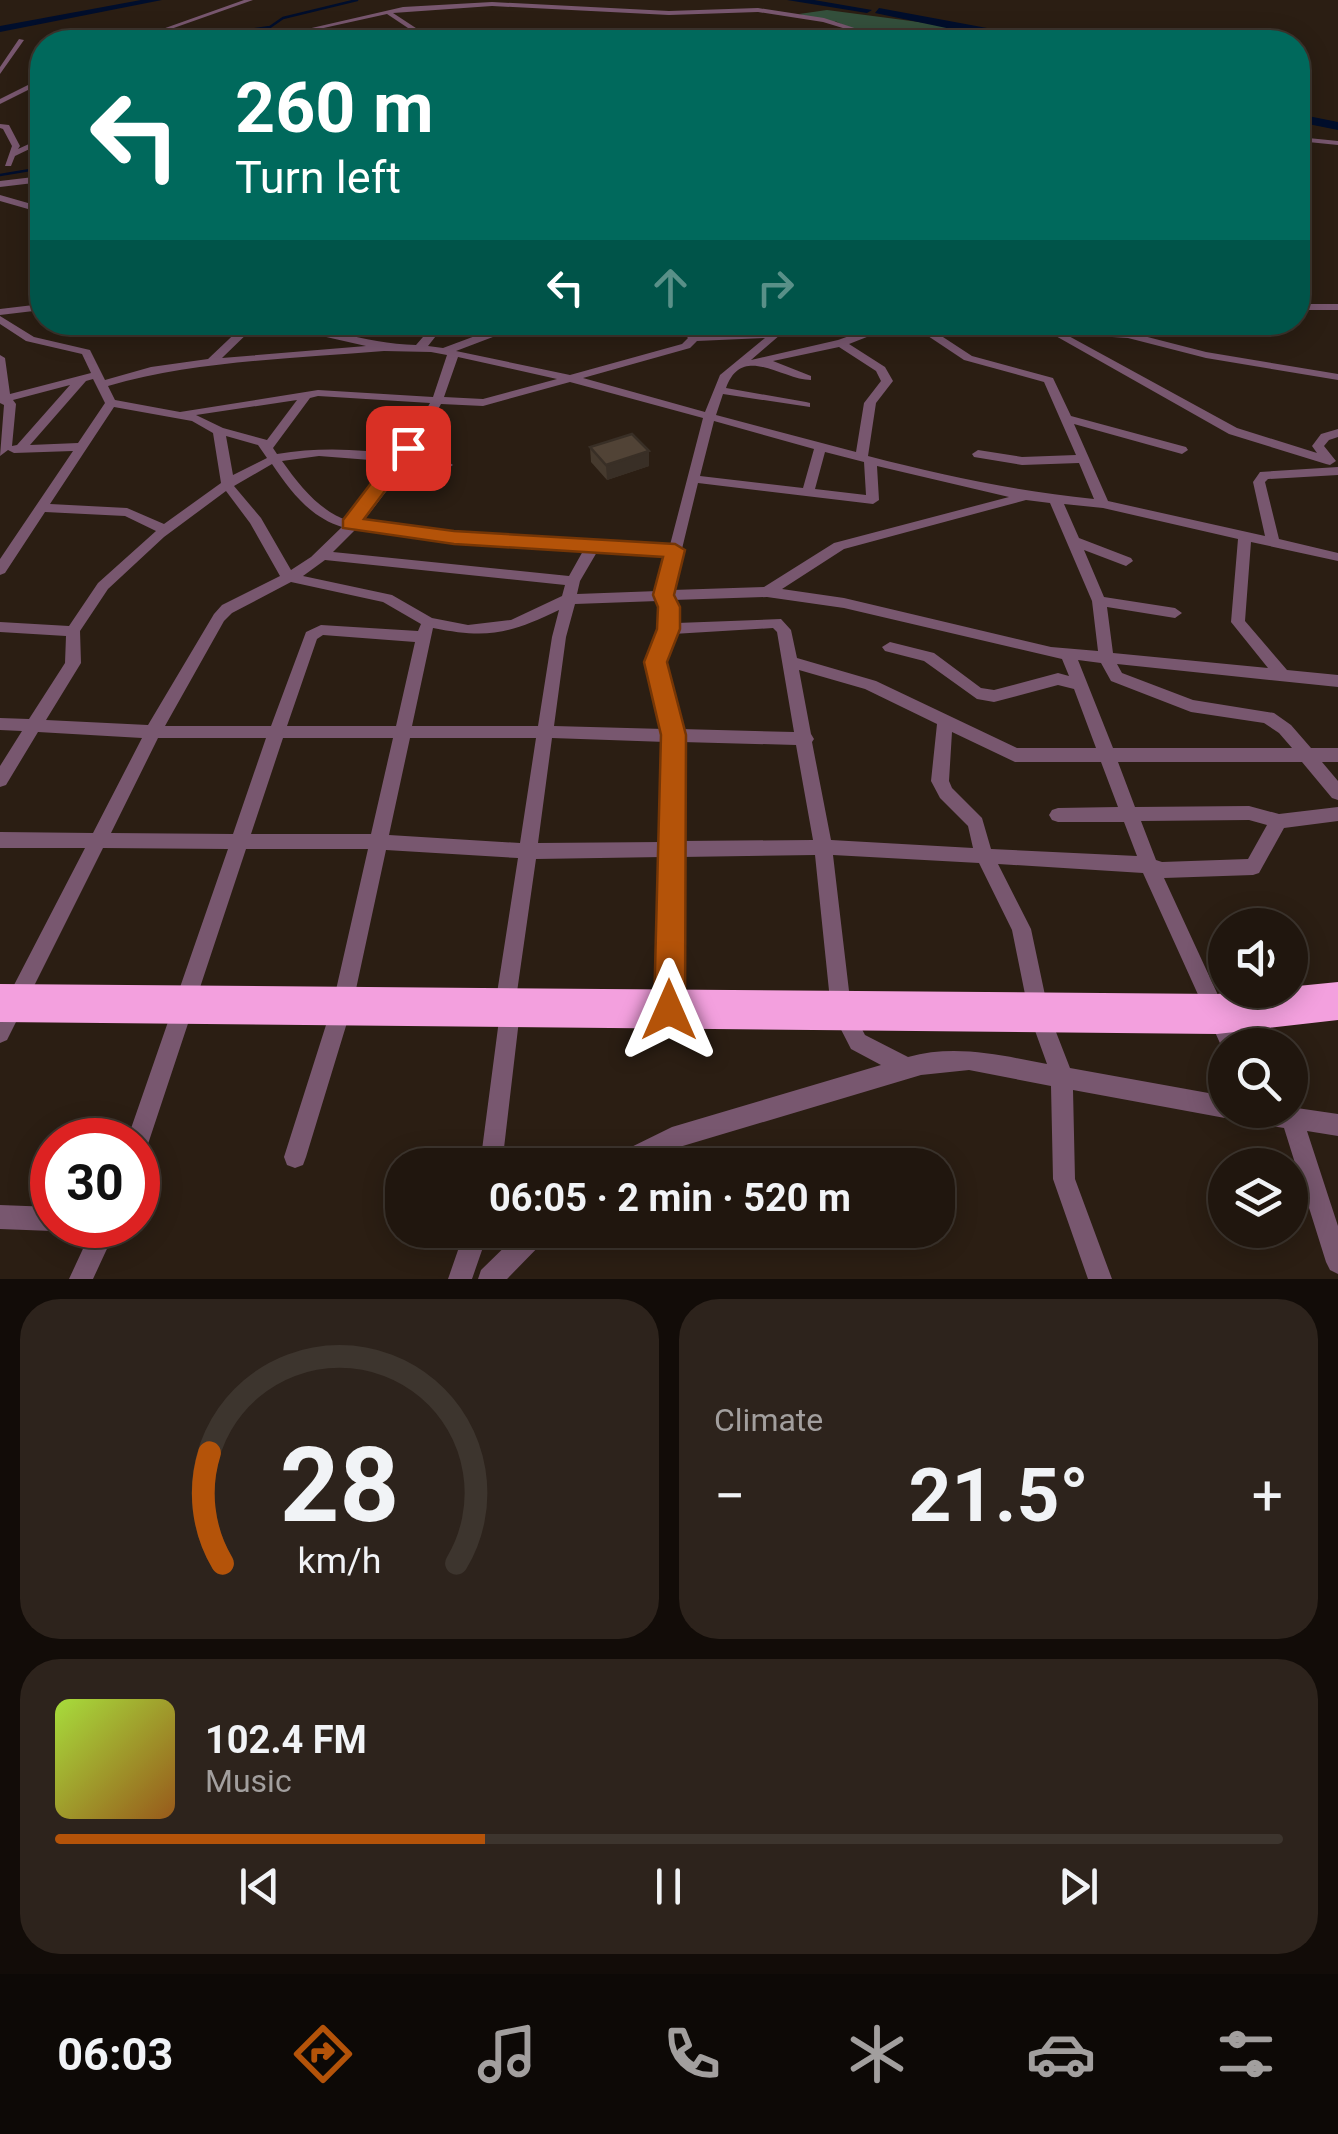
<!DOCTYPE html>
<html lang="en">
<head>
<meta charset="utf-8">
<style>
	:root { --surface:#20160e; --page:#2d231c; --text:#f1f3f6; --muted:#a29f9e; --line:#3d352e; --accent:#b45309 }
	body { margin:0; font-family:Roboto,sans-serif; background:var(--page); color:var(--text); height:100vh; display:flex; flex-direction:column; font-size:38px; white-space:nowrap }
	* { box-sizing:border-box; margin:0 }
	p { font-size:32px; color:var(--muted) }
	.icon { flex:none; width:55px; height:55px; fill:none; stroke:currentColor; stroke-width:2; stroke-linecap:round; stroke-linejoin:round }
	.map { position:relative; height:1279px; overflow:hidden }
	.panel { display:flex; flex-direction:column; gap:20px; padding:20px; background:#120c08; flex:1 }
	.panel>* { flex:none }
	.banner { position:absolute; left:30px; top:30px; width:1280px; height:305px; border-radius:40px; box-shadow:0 5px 25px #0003,0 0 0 2px var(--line); background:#00695c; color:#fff; overflow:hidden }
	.fabs { position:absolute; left:1208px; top:908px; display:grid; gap:20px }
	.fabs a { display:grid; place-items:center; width:100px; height:100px; border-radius:50%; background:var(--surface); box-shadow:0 5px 25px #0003,0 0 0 2px var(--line); font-size:50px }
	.speed { position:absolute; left:30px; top:1118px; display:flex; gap:20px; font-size:50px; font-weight:700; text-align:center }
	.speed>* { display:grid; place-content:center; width:130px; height:130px; border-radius:50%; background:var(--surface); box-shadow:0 5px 25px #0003,0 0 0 2px var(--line); line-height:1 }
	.speed .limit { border:15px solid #d22; background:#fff; color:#111 }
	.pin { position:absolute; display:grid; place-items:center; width:85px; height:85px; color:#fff; margin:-42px; border-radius:20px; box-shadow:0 5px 15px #0006 }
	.me { position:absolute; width:110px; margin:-55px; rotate:0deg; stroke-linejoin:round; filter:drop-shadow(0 0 8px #0008) }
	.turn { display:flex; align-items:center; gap:35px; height:210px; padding:0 40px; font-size:45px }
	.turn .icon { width:130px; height:130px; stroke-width:2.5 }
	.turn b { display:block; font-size:70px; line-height:85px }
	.lanes { display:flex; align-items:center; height:95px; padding:0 40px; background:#0003; justify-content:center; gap:50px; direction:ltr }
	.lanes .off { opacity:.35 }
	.big { font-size:75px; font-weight:700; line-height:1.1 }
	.panel .tile { flex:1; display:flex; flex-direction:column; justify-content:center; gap:15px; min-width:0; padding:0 35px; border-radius:40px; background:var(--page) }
	.panel .dial { align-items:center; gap:0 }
	.dial svg { height:260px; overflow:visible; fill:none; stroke:var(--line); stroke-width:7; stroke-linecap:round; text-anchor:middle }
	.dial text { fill:var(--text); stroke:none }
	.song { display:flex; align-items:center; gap:30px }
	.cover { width:120px; height:120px; border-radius:15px; background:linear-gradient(135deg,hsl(80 70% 55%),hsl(30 70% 35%)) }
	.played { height:10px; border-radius:5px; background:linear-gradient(90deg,var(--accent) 35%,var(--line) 35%) }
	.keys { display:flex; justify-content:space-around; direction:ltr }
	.heat { display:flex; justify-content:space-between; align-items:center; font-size:55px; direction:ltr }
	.panel .tiles { flex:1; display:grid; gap:20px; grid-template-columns:1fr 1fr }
	.tile:last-child { grid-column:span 2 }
	.trip { position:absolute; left:385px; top:1148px; width:570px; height:100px; border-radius:40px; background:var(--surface); box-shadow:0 5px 25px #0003,0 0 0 2px var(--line); font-weight:700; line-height:100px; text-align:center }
	.tab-bar { display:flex; height:160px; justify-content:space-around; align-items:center; background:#0d0906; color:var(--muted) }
	.tab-bar .icon { width:70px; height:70px }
	.tab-bar .active { color:var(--accent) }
	.tab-bar b { font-size:45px; color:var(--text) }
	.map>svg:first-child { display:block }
	.green { fill:#34503c }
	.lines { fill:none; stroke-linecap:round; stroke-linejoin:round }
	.stream { stroke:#000e2c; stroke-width:2.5 }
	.river { fill:#000e2c; fill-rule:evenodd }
	.street { fill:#78576f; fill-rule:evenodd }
	.highway { fill:#f3a0de; fill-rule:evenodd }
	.wall { fill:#463a2e }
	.shaded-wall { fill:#392f26 }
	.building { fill:#514336; stroke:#392f26; stroke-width:2.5 }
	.route { fill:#b45309; stroke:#753606; stroke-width:2.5 }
</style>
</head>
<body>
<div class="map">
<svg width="1338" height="1279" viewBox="0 0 1338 1279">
	<rect width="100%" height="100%" fill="#2b1e13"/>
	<path class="green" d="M827,10L980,30L1020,42L979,38L975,41L995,42H956L942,35L947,32L931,35L925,42L909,33L890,36L893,40L878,38L889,42L717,41L736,35L760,38L766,29C784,28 798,31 815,33C835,35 835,26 862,34L835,21L838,25L799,14Z"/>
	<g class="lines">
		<path class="stream" d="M159,42L270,27L283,18L357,0
			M0,175L42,168"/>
		<path class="river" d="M141,0H162L0,32V26Z
			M787,0H814L872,10L867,13Z
			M879,8L987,28L1027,42H1013L875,13Z
			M1298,114L1338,122V130L1298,122Z"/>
		<path class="street" d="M244,0H253L134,42H126Z
			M492,2L669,11L758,8L824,18L897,42H889L823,22L758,12L669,15L492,6L393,13L425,34V42H419L420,36L387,14L260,42H251L403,7Z
			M607,28L609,31L533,42H520Z
			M19,39L24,40L0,74V67Z
			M42,78V83L0,104V99Z
			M0,124L9,125L20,146L18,149L42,138V143L15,156L11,166H5L12,146L3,129L0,128Z
			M1298,137L1338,141V145L1298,141Z
			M42,176V182L0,187V181Z
			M0,195L42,207V213L0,201Z
			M42,304V310L0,315V309Z
			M1298,304H1338V310H1298Z
			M0,316L34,337L90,350L105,380L151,367L208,359L247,322H259L222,358L366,346L260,322C313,322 364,344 416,345L436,322H447L428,346L443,348L494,329L485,322H498L506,328V332L456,351L570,375L682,344L688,338L673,322H684L697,335L773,331L783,322H795L751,360L838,340L889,322H905L849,344L885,367L893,381L876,403L868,456C945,476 1015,491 1094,499L1079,463L1022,465L974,457L972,454L978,450L1022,457L1076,455L1044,382L964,360L907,322H920L972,356L1053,378L1071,416L1186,447L1188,450L1182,454L1074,424L1108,501L1265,536L1253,482L1260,472L1338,467V475L1268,479L1265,482L1279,539L1338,553V561L1251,542L1245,621L1287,670L1338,675V687L1117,664L1122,673L1193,700L1274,713L1291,725L1311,748H1338V762H1322L1338,781V800L1332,798L1302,762H1118L1135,807L1249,806L1279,814L1338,807V821L1284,828L1259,873L1253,875L1164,878L1241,1045H1225L1224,1052L1143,873L998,864L1031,929L1049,1014L1070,1068L1225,1096V1110H1290V1107L1338,1114V1136L1307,1131L1338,1226V1274L1330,1270L1326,1262L1284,1128L1238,1121L1230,1116L1225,1118L1073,1090L1075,1179L1112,1279H1088L1053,1179L1051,1086L969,1070L921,1075L676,1148L643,1165H608L611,1157L672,1127L881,1065L851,1049L831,1010L815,855L681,857L679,1007L676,1014L669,1017L662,1014L659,1007L663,857L536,859L515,1006L519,1020L502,1165H480L499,1020L495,1006L518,858L386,850L353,1003L306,1157L303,1165L295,1168L287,1165L284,1157L333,1003L368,849H246L149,1141L146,1149L138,1152V1140H127L228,849L103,848L7,1040L0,1043V1012L85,848H0V832L93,833L142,738L38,732L6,785L0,787V766L22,731L0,730V718L29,719L65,663L66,636L0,632V622L69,626L98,583L156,531L125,516L45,512L5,573L0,575V559L73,451L14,453L8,450L0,456L4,405L0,403V355L5,358L10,394L91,373L82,354L26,341L0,324ZM765,338L720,375L705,412L583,378L690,348L697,341ZM839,347L876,371L881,381L864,403L856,452L716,415L723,394L810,407V403L806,402L726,388C742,343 782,380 811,380V376L773,361ZM384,351L431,352L447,355L433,397L318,390L180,412L115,400L108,386C197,360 292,359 384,351ZM458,357L557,379L483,399L444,397ZM93,379L105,403L78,443L30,445L86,381ZM570,382L703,418L670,545L508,538L362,523L408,463L447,469L453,465L447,461L412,456L441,404L483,406ZM70,385L17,445L12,446L16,404L13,400ZM318,396L430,403L401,455C359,449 319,447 277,454L273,448L310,398ZM297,400L267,440L223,428L196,415ZM114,407L192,421L213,433L221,483L164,524L127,508L50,504ZM714,421L814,449L803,488L700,476ZM226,436L258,445L267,458L233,475ZM825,452L864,462L866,495L815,489ZM319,456L396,462L349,521C319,511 300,486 282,461ZM272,464C291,492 310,517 342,527L311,557L291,570L261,518L234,486ZM877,466L1009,497L834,543L764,587L672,590L698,483L873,504L879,500ZM226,491L250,523L280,576L222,605L214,614L148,725L46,720L81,663L80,631L108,589L164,537ZM1026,500L1050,503L1092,601L1098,651L1051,647L844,598L782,589L844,549ZM1064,504L1103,508L1238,539L1231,622L1268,668L1113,653L1107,607L1175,618L1182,613L1175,608L1104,597L1084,550L1126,566L1133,561L1131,558L1079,538ZM355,530L475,544L583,551L569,576L333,552ZM597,552L667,554L658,591L577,594L580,581ZM325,560L565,585L562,596L511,620L468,625L432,618L392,595L303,576ZM291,582L383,602L421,624L418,631L321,625L306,632L271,726H165L224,621L232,613ZM767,597L844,608L1062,659L1069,676L1058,673L994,690L981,688L934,653L890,642L882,647L885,651L924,661L977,699L994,702L1058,685L1074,689L1096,748H1017L876,681L797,658L791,630L781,619L677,623L678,619L673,600ZM658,601L664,619L647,663L664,729L554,726L566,637L575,604ZM559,610L552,637L538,726H412L433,628C488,639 509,634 559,610ZM773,628L777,632L794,732L681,729L663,663L673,634ZM323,635L415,642L396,726H287L317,639ZM1078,660L1101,663L1111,681L1191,712L1264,723L1279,733L1292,748H1113ZM799,670L865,689L937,724L931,781L940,798L968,826L973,848L831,840L812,742L814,739L811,734ZM952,732L1015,762H1101L1118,807L1058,808L1052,810L1049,815L1052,820L1058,822H1124L1137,856L991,849L982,818L952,788L949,781ZM158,738H266L233,834L111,833ZM283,738H393L371,834H251ZM410,738H536L520,843L389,835ZM552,738L666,742L663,842L538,843ZM682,742L796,745L813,840L681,841ZM1249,820L1267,825L1248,859L1162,862L1156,860L1141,821ZM833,855L979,863L1012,930L1029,1014L1047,1064C1000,1055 955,1044 908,1057L865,1035L851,1008Z
			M1031,322H1045L1053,327L1128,332L1206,352L1338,374V380L1206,358L1128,338L1065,334L1237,428L1317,453L1312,446L1321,434L1338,429V437L1329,440L1324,446L1336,461L1330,465L1326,464L1229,434Z
			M0,1205L52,1207V1225H61L52,1231L0,1229Z
			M94,1225H118L93,1279H69Z
			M465,1230H489L472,1279H448Z
			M522,1230H551L547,1238L507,1279H478L481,1270Z"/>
		<path class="highway" d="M1338,982V1020L1217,1034L0,1022V984L1217,994Z"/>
	</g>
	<path class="wall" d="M590,447L649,451V466L607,480L591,462Z"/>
	<path class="shaded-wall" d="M649,451V466L607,480L606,465Z"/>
	<path class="building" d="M632,434L649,451L606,465L590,447Z"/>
	<path class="route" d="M408,443L417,448L364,519L454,531L675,544L685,550L674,595L680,607V629L667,662L686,735L685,1010L680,1021L669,1025L658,1021L654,1010L661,735L644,662L657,629L658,607L653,595L663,557L454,544L343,528V520L401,444Z"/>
</svg>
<div class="fabs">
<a><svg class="icon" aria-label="sound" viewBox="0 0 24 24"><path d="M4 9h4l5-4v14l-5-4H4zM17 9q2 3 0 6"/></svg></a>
<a><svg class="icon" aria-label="search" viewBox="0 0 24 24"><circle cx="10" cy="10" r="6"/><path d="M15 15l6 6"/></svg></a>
<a><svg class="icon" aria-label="layers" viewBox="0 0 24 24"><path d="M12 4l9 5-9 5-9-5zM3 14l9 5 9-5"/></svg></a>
</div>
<div class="speed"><div class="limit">30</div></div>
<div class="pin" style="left:408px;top:448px;background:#d93025"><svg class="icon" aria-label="arrive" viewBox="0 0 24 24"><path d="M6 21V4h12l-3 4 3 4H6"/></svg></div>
<svg class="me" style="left:669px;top:1010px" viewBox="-20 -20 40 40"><path d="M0-17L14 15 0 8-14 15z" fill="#b45309" stroke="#fff" stroke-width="4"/></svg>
<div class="trip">06:05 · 2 min · 520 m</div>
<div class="banner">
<div class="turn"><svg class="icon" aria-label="left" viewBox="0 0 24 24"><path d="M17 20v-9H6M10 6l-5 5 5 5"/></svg><div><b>260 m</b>Turn left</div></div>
<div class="lanes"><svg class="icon" aria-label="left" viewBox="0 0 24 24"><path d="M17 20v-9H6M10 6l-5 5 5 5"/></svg><svg class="icon off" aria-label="ahead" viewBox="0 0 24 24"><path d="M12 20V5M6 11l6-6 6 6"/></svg><svg class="icon off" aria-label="right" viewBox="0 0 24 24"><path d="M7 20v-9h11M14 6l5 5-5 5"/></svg></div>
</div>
</div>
<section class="panel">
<div class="tiles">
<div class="tile dial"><svg viewBox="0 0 100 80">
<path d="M14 69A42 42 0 1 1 86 69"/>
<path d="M14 69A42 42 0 0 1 10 35" stroke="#b45309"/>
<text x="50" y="56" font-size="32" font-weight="700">28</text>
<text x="50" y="72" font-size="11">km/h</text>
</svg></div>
<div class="tile"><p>Climate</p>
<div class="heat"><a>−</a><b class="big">21.5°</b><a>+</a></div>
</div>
<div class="tile">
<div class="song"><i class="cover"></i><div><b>102.4 FM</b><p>Music</p></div></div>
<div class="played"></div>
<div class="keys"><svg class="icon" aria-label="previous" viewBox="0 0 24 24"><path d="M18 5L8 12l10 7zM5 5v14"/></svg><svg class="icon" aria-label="pause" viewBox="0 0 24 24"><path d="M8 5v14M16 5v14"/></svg><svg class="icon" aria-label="next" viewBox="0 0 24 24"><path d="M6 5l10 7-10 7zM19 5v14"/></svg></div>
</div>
</div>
</section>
<nav class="tab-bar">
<b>06:03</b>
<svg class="icon active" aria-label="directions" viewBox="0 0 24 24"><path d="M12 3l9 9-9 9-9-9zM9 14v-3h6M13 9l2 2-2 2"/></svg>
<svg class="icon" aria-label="music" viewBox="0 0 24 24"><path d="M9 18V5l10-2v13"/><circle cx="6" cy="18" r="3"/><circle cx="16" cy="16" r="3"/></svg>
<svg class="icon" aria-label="phone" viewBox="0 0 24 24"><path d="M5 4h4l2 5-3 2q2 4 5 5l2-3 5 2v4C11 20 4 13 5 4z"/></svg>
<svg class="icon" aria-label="climate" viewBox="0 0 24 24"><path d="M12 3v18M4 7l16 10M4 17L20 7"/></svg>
<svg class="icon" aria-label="car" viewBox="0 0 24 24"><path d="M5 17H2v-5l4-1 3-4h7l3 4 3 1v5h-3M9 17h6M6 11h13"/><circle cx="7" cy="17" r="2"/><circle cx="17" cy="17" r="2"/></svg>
<svg class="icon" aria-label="filters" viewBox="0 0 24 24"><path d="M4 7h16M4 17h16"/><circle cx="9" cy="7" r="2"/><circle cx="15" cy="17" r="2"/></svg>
</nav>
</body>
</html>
